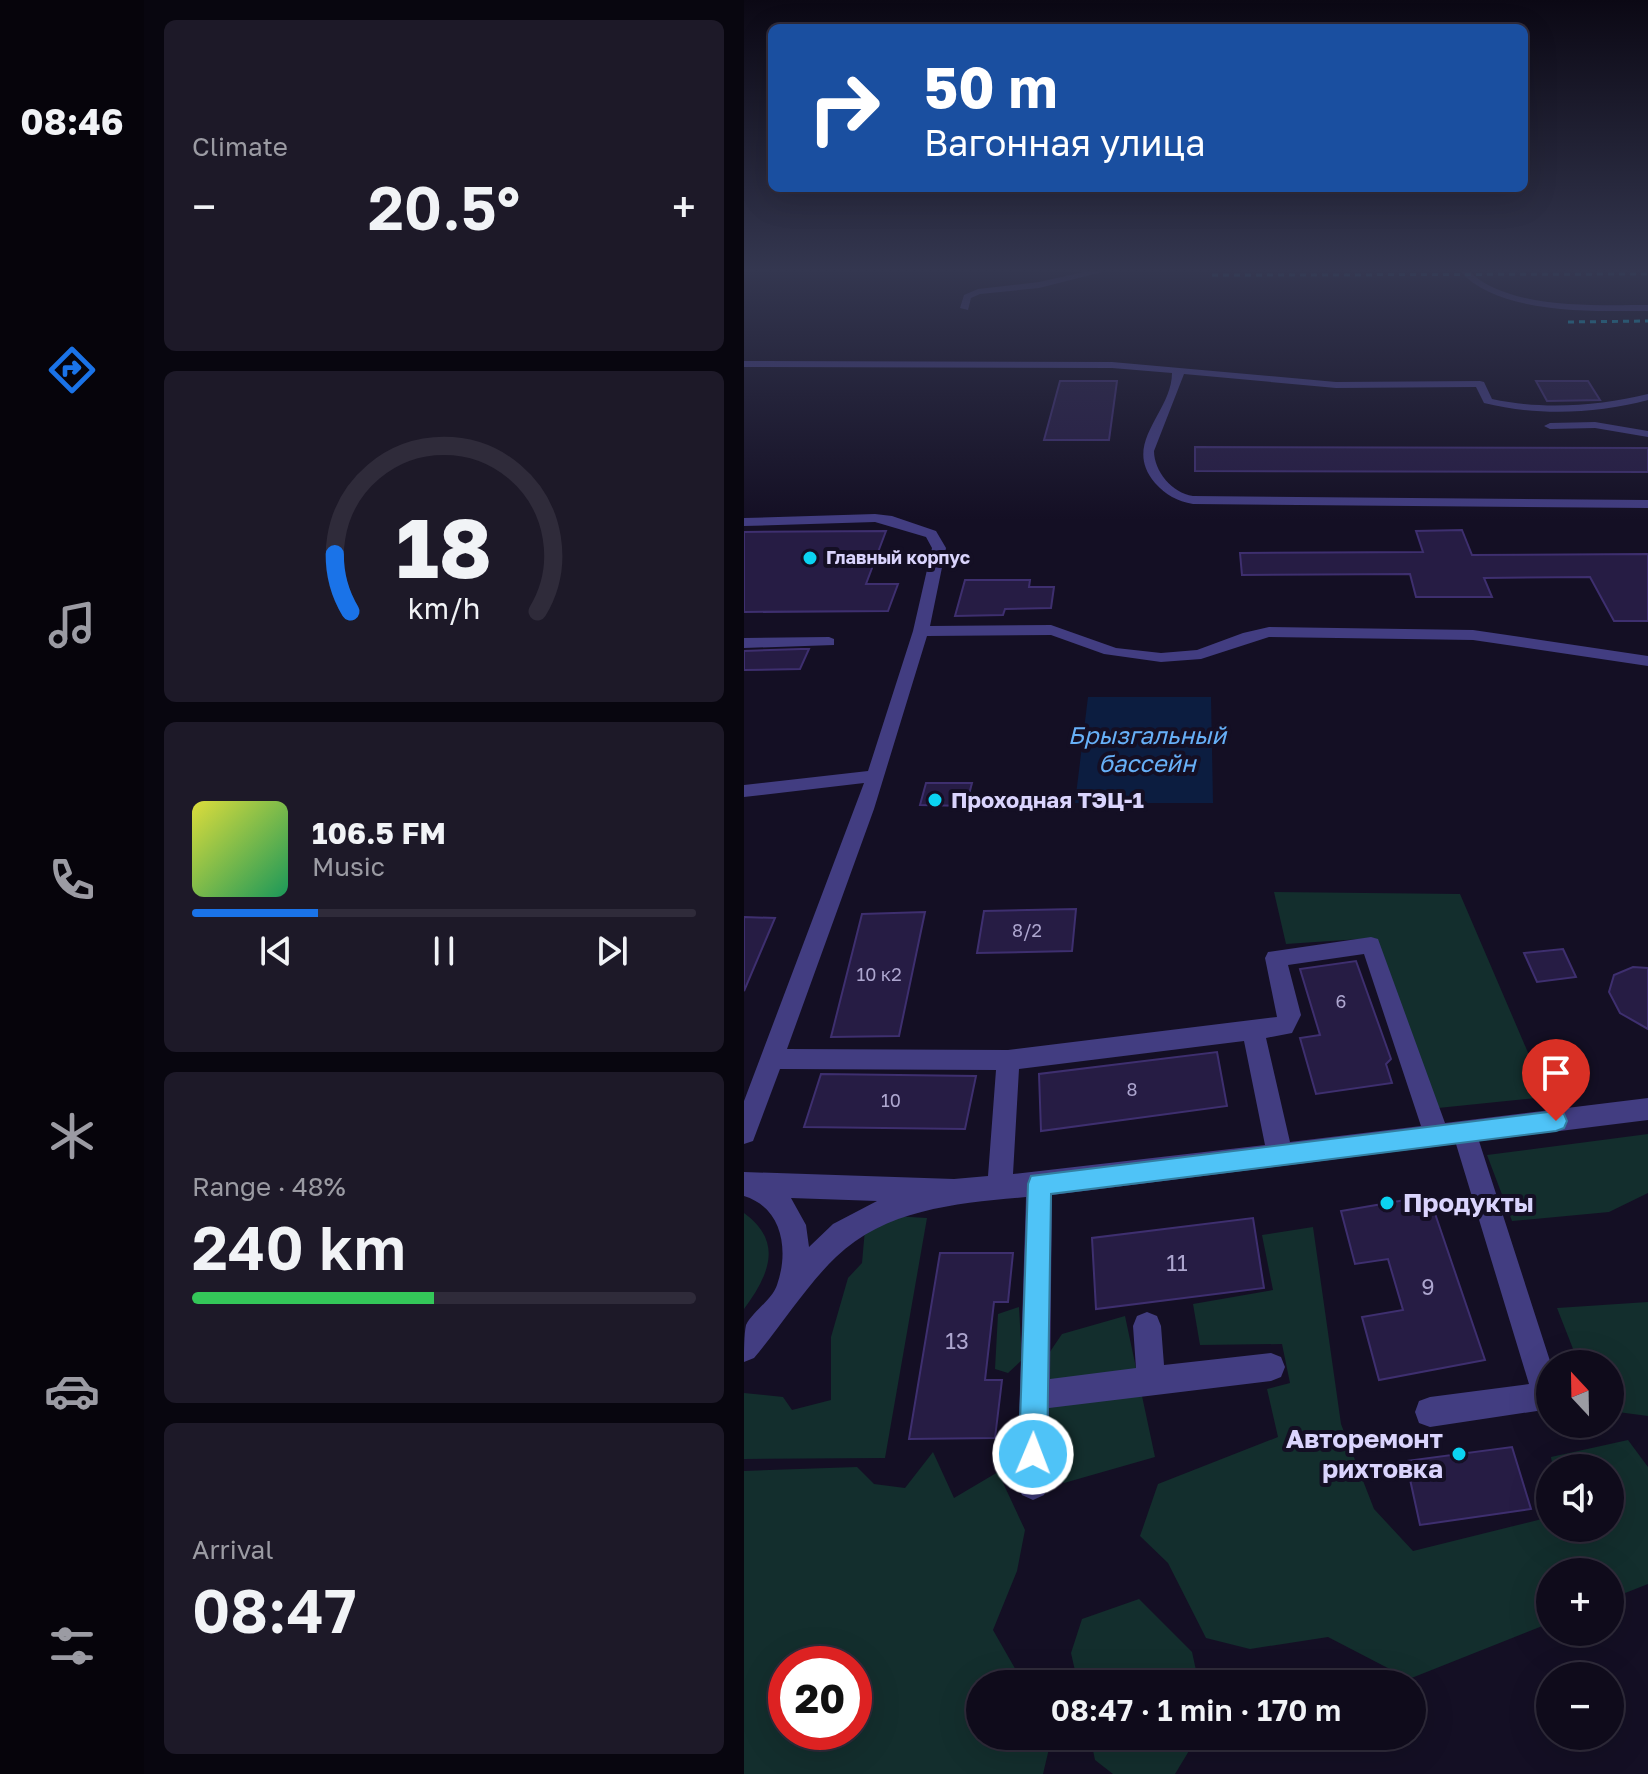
<!DOCTYPE html>
<html lang="en">
<head>
<meta charset="utf-8">
<style>
	:root { --surface:#0f0b1b; --page:#1d1928; --text:#f1f3f6; --muted:#9b9ba3; --line:#2f2b3a; --accent:#1a73e8 }
	body { margin:0; font-family:"Golos Text",sans-serif; background:var(--page); color:var(--text); height:100vh; display:flex; flex-direction:column; font-size:30px; white-space:nowrap }
	* { box-sizing:border-box; margin:0 }
	p { font-size:26px; color:var(--muted) }
	.icon { flex:none; width:44px; height:44px; fill:none; stroke:currentColor; stroke-width:2; stroke-linecap:round; stroke-linejoin:round }
	.map { position:relative; flex:1; overflow:hidden }
	.panel { display:flex; flex-direction:column; gap:20px; padding:20px; background:#08060f; width:600px }
	.panel>* { flex:none }
	.hud { position:absolute; left:24px; top:24px; width:760px; height:168px; border-radius:12px; box-shadow:0 8px 32px #0002,0 0 0 2px var(--line); background:#1a4fa0; color:#fff; overflow:hidden }
	.needle { width:52px; rotate:338deg }
	.tools { position:absolute; left:792px; top:1350px; display:grid; gap:16px }
	.tools a { display:grid; place-items:center; width:88px; height:88px; border-radius:50%; background:var(--surface); box-shadow:0 8px 32px #0002,0 0 0 2px var(--line); font-size:40px }
	.speed { position:absolute; left:24px; top:1646px; display:flex; gap:16px; font-size:40px; font-weight:700; text-align:center }
	.speed>* { display:grid; place-content:center; width:104px; height:104px; border-radius:50%; background:var(--surface); box-shadow:0 8px 32px #0002,0 0 0 2px var(--line); line-height:1 }
	.speed .limit { border:12px solid #d22; background:#fff; color:#111 }
	.pin { position:absolute; display:grid; place-items:center; width:68px; height:68px; color:#fff; margin:-82px -34px; border-radius:50% 50% 50% 0; rotate:-45deg; box-shadow:0 0 8px #0007 }
	.pin .icon { rotate:45deg }
	.me { position:absolute; width:88px; margin:-44px; rotate:1deg; stroke-linejoin:round; filter:drop-shadow(0 0 6px #0008) }
	.turn { display:flex; align-items:center; gap:28px; height:168px; padding:0 24px; font-size:36px }
	.turn .icon { width:104px; height:104px; stroke-width:2.5 }
	.turn b { display:block; font-size:56px; line-height:68px }
	.big { font-size:60px; font-weight:600; line-height:1.1 }
	.panel .card { flex:1; display:flex; flex-direction:column; justify-content:center; gap:12px; min-width:0; padding:0 28px; border-radius:12px; background:var(--page) }
	.panel .dial { align-items:center; gap:0 }
	.dial svg { height:208px; overflow:visible; fill:none; stroke:var(--line); stroke-width:7; stroke-linecap:round; text-anchor:middle }
	.dial text { fill:var(--text); stroke:none }
	.song { display:flex; align-items:center; gap:24px }
	.cover { width:96px; height:96px; border-radius:12px; background:linear-gradient(135deg,hsl(60 70% 55%),hsl(150 70% 35%)) }
	.played { height:8px; border-radius:4px; background:linear-gradient(90deg,var(--accent) 25%,var(--line) 25%) }
	.keys { display:flex; justify-content:space-around; direction:ltr }
	.heat { display:flex; justify-content:space-between; align-items:center; font-size:44px; direction:ltr }
	.charge { height:12px; border-radius:6px; background:linear-gradient(90deg,#34c759 48%,var(--line) 0) }
	.trip { position:absolute; left:222px; top:1670px; width:460px; height:80px; border-radius:40px; background:var(--surface); box-shadow:0 8px 32px #0002,0 0 0 2px var(--line); font-weight:600; line-height:80px; text-align:center }
	main { display:flex; flex:1; min-height:0 }
	.tab-bar { display:flex; flex-direction:column; width:144px; justify-content:space-around; align-items:center; background:#06040b; color:var(--muted) }
	.tab-bar .icon { width:56px; height:56px }
	.tab-bar .on { color:var(--accent) }
	.tab-bar b { font-size:36px; color:var(--text) }
	.map>svg:first-child { display:block }
	.green { fill:#132e2d; fill-rule:evenodd }
	.water { fill:#0c1d40 }
	.building { fill:#261c44; stroke:#3e2f6f; stroke-width:2 }
	.lines { fill:none; stroke-linecap:round; stroke-linejoin:round }
	.minor { fill:#423d81; fill-rule:evenodd }
	.rail { stroke:#0bd3f2; stroke-width:3; stroke-dasharray:6 5; stroke-linecap:butt }
	.route { fill:#4fc3f7; stroke:#337fa1; stroke-width:2 }
	.poi-dot { fill:#0bd3f2; stroke:#140f24; stroke-width:3 }
	.labels { text-anchor:middle; stroke-width:8; stroke-linejoin:round; paint-order:stroke }
	.far-poi-label { font-size:18px; font-weight:bold; fill:#dad4fd; stroke:#140f24; text-anchor:start }
	.number-label { font-size:18px; fill:#ada6cf }
	.poi-label { font-size:22px; font-weight:bold; fill:#dad4fd; stroke:#140f24; text-anchor:start }
	.near-number-label { font-size:22px; fill:#ada6cf }
	.water-label { font-size:24px; font-style:italic; fill:#67b0f8; stroke:#140f24 }
	.near-poi-label { font-size:26px; font-weight:bold; fill:#dad4fd; stroke:#140f24; text-anchor:start }
</style>
</head>
<body>
<main>
<nav class="tab-bar">
<b>08:46</b>
<svg class="icon on" aria-label="directions" viewBox="0 0 24 24"><path d="M12 3l9 9-9 9-9-9zM9 14v-3h6M13 9l2 2-2 2"/></svg>
<svg class="icon" aria-label="music" viewBox="0 0 24 24"><path d="M9 18V5l10-2v13"/><circle cx="6" cy="18" r="3"/><circle cx="16" cy="16" r="3"/></svg>
<svg class="icon" aria-label="phone" viewBox="0 0 24 24"><path d="M5 4h4l2 5-3 2q2 4 5 5l2-3 5 2v4C11 20 4 13 5 4z"/></svg>
<svg class="icon" aria-label="climate" viewBox="0 0 24 24"><path d="M12 3v18M4 7l16 10M4 17L20 7"/></svg>
<svg class="icon" aria-label="car" viewBox="0 0 24 24"><path d="M5 17H2v-5l4-1 3-4h7l3 4 3 1v5h-3M9 17h6M6 11h13"/><circle cx="7" cy="17" r="2"/><circle cx="17" cy="17" r="2"/></svg>
<svg class="icon" aria-label="filters" viewBox="0 0 24 24"><path d="M4 7h16M4 17h16"/><circle cx="9" cy="7" r="2"/><circle cx="15" cy="17" r="2"/></svg>
</nav>
<section class="panel">
<div class="card"><p>Climate</p>
<div class="heat"><a>−</a><b class="big">20.5°</b><a>+</a></div>
</div>
<div class="card dial"><svg viewBox="0 0 100 80">
<path d="M14 69A42 42 0 1 1 86 69"/>
<path d="M14 69A42 42 0 0 1 8 47" stroke="#1a73e8"/>
<text x="50" y="56" font-size="32" font-weight="700">18</text>
<text x="50" y="72" font-size="11">km/h</text>
</svg></div>
<div class="card">
<div class="song"><i class="cover"></i><div><b>106.5 FM</b><p>Music</p></div></div>
<div class="played"></div>
<div class="keys"><svg class="icon" aria-label="previous" viewBox="0 0 24 24"><path d="M18 5L8 12l10 7zM5 5v14"/></svg><svg class="icon" aria-label="pause" viewBox="0 0 24 24"><path d="M8 5v14M16 5v14"/></svg><svg class="icon" aria-label="next" viewBox="0 0 24 24"><path d="M6 5l10 7-10 7zM19 5v14"/></svg></div>
</div>
<div class="card"><p>Range · 48%</p><b class="big">240 km</b><div class="charge"></div></div>
<div class="card"><p>Arrival</p><b class="big">08:47</b></div>
</section>
<div class="map">
<svg width="904" height="1774" viewBox="0 0 904 1774">
	<rect width="100%" height="100%" fill="#140f24"/>
	<path class="green" d="M530,892L716,894L803,1097L694,1108L631,938L542,944Z
		M904,1134V1193L865,1212L768,1221L743,1155Z
		M0,1213C40,1242 25,1275 0,1309Z
		M149,1216L183,1218L141,1458L0,1459V1393L39,1397L48,1410L87,1400V1337L104,1278L118,1263L121,1229Z
		M569,1227L597,1424L630,1509L669,1551L806,1517V1528H866V1468H809L807,1457L884,1440L904,1467V1584L866,1599V1572H806V1623L665,1679L584,1637L506,1649L462,1638L424,1563L396,1536L414,1484L534,1437L523,1389L546,1383L538,1344L456,1345L449,1304L529,1290L518,1235Z
		M904,1302V1416L866,1411V1364H835L813,1308Z
		M275,1307L278,1360L264,1373L251,1369L254,1314Z
		M381,1316L411,1457L320,1483L273,1449L276,1396L318,1334Z
		M189,1452L210,1498L254,1472L281,1530L273,1571L249,1630L273,1672L286,1684H236V1736H308L299,1774H0V1471L113,1467L130,1484L161,1488ZM42,1664H110V1732H42Z
		M395,1599L448,1652L455,1684H334L327,1653L338,1619Z
		M346,1736H454L431,1774H369L351,1760Z"/>
	<path class="water" d="M344,697H467L469,803H331Z"/>
	<path class="building" d="M316,381H373L365,440H300Z
		M792,381H844L856,400L803,401Z
		M451,447L904,448V472L451,471Z
		M718,530L728,555L904,554V621H870L846,577L740,578L748,597H672L666,574L498,575L496,553L679,552L672,531Z
		M142,531L122,584H154L144,611L0,612V532Z
		M221,580H286L285,587H310L307,608L261,609L259,615L211,616Z
		M57,649H65L56,669L0,670V651Z
		M182,783H228L222,806L176,805Z
		M332,909L328,951L233,953L240,911Z
		M181,912L155,1036L87,1037L118,914Z
		M0,917L31,918L0,991Z
		M819,949L832,977L793,982L780,953Z
		M612,961L647,1059L642,1064L648,1083L572,1094L556,1038L576,1035L556,969Z
		M889,967L904,968V1029L876,1013L865,992L870,975Z
		M473,1052L483,1106L297,1131L295,1074Z
		M77,1074L232,1076L221,1129L60,1127Z
		M685,1196L741,1360L635,1380L618,1317L659,1310L644,1259L611,1264L597,1211Z
		M509,1218L520,1288L352,1309L348,1238Z
		M196,1253H269L264,1302H250L241,1380H258L251,1438L165,1439Z
		M768,1447L787,1509L676,1525L662,1461Z"/>
	<g class="lines">
		<path class="minor" d="M344,271H362L295,288L236,294L227,298L224,310L216,308L220,295L234,289L295,282Z
			M716,271H725C764,310 853,305 904,305V311C849,311 755,315 716,271Z
			M0,361L368,362L592,382L736,381L740,382L748,399C798,410 855,406 904,394V400C852,414 792,416 740,403L732,387L592,388L440,374L410,451C410,471 428,493 449,496L904,500V508L449,504C433,501 422,495 411,483C377,443 428,413 428,373L368,368L0,367Z
			M851,422L904,431V437L851,428L806,429L800,426L806,423Z
			M131,514L148,516L192,531L202,548L186,626L307,625L372,648L417,653L453,650L499,633L525,627L729,630L904,656V666L729,640L525,637L457,659L417,662L360,654L307,635L183,636L130,809L43,1049L264,1050L533,1017L521,958L524,952L627,937L634,939L701,1123L904,1098V1120L735,1141L807,1364L806,1409L686,1427L675,1423L671,1412L675,1401L686,1397L785,1384L712,1144L308,1195L306,1379L392,1368L389,1326L393,1316L403,1312L413,1316L417,1326L420,1365L527,1353L537,1357L541,1367L537,1377L527,1381L305,1408V1484L300,1495L289,1500L278,1495L273,1484L282,1197C216,1203 143,1208 92,1257C61,1287 38,1325 10,1358L0,1362C0,1352 0,1334 2,1325C9,1311 28,1300 33,1285C45,1251 39,1208 0,1196V1172L210,1179L244,1176L252,1070L36,1069L9,1141L0,1144V1101L120,783L0,797V785L124,771L169,631L188,548L182,537L131,522L0,526V518ZM620,954L677,1126L546,1142L522,1038L548,1033L557,1015L544,965ZM500,1041L521,1145L269,1174L275,1069ZM47,1198L133,1201L89,1224L65,1247L62,1225Z
			M85,637L90,639V645L0,648V638Z"/>
		<path class="rail" d="M468,275L904,274
			M824,322L904,321"/>
	</g>
	<linearGradient id="sky" x2="0" y2="1"><stop stop-color="#0b0814"/><stop offset="0.52" stop-color="#343750"/><stop offset="1" stop-color="#343750" stop-opacity="0"/></linearGradient>
	<rect width="904" height="520" fill="url(#sky)"/>
	<path class="route" d="M812,1111L820,1114L823,1121L820,1128L812,1131L307,1194L303,1454L299,1464L289,1468L279,1464L275,1454L284,1184L287,1176Z"/>
	<g class="poi-dot">
		<circle cx="66" cy="558" r="8"/>
		<circle cx="191" cy="800" r="8"/>
		<circle cx="643" cy="1203" r="8"/>
		<circle cx="715" cy="1454" r="8"/>
	</g>
	<g class="labels">
		<g class="far-poi-label">
			<text x="82" y="564">Главный корпус</text>
		</g>
		<g class="number-label">
			<text x="283" y="937">8/2</text>
			<text x="135" y="981">10 к2</text>
			<text x="597" y="1008">6</text>
			<text x="388" y="1096">8</text>
			<text x="147" y="1107">10</text>
		</g>
		<g class="poi-label">
			<text x="207" y="808">Проходная ТЭЦ-1</text>
		</g>
		<g class="near-number-label">
			<text x="433" y="1271">11</text>
			<text x="684" y="1295">9</text>
			<text x="213" y="1349">13</text>
		</g>
		<g class="water-label">
			<text x="403" y="744">Брызгальный<tspan x="403" dy="28">бассейн</tspan></text>
		</g>
		<g class="near-poi-label">
			<text x="659" y="1212">Продукты</text>
			<text x="699" y="1448" text-anchor="end">Авторемонт<tspan x="699" dy="30">рихтовка</tspan></text>
		</g>
	</g>
</svg>
<div class="tools">
<a><svg class="needle" viewBox="-14 -14 28 28"><path d="M0-13l5 13h-10z" fill="#e53935"/><path d="M0 13l5-13h-10z" fill="#9b9ba3"/></svg></a>
<a><svg class="icon" aria-label="sound" viewBox="0 0 24 24"><path d="M4 9h4l5-4v14l-5-4H4zM17 9q2 3 0 6"/></svg></a>
<a>+</a>
<a>−</a>
</div>
<div class="speed"><div class="limit">20</div></div>
<div class="pin" style="left:812px;top:1121px;background:#d93025"><svg class="icon" aria-label="arrive" viewBox="0 0 24 24"><path d="M6 21V4h12l-3 4 3 4H6"/></svg></div>
<svg class="me" style="left:289px;top:1454px" viewBox="-20 -20 40 40"><circle r="17" fill="#4fc3f7" stroke="#fff" stroke-width="3"/><path d="M0-11L8 9 0 5-8 9z" fill="#fff"/></svg>
<div class="trip">08:47 · 1 min · 170 m</div>
<div class="hud">
<div class="turn"><svg class="icon" aria-label="right" viewBox="0 0 24 24"><path d="M7 20v-9h11M14 6l5 5-5 5"/></svg><div><b>50 m</b>Вагонная улица</div></div>
</div>
</div>
</main>
</body>
</html>
